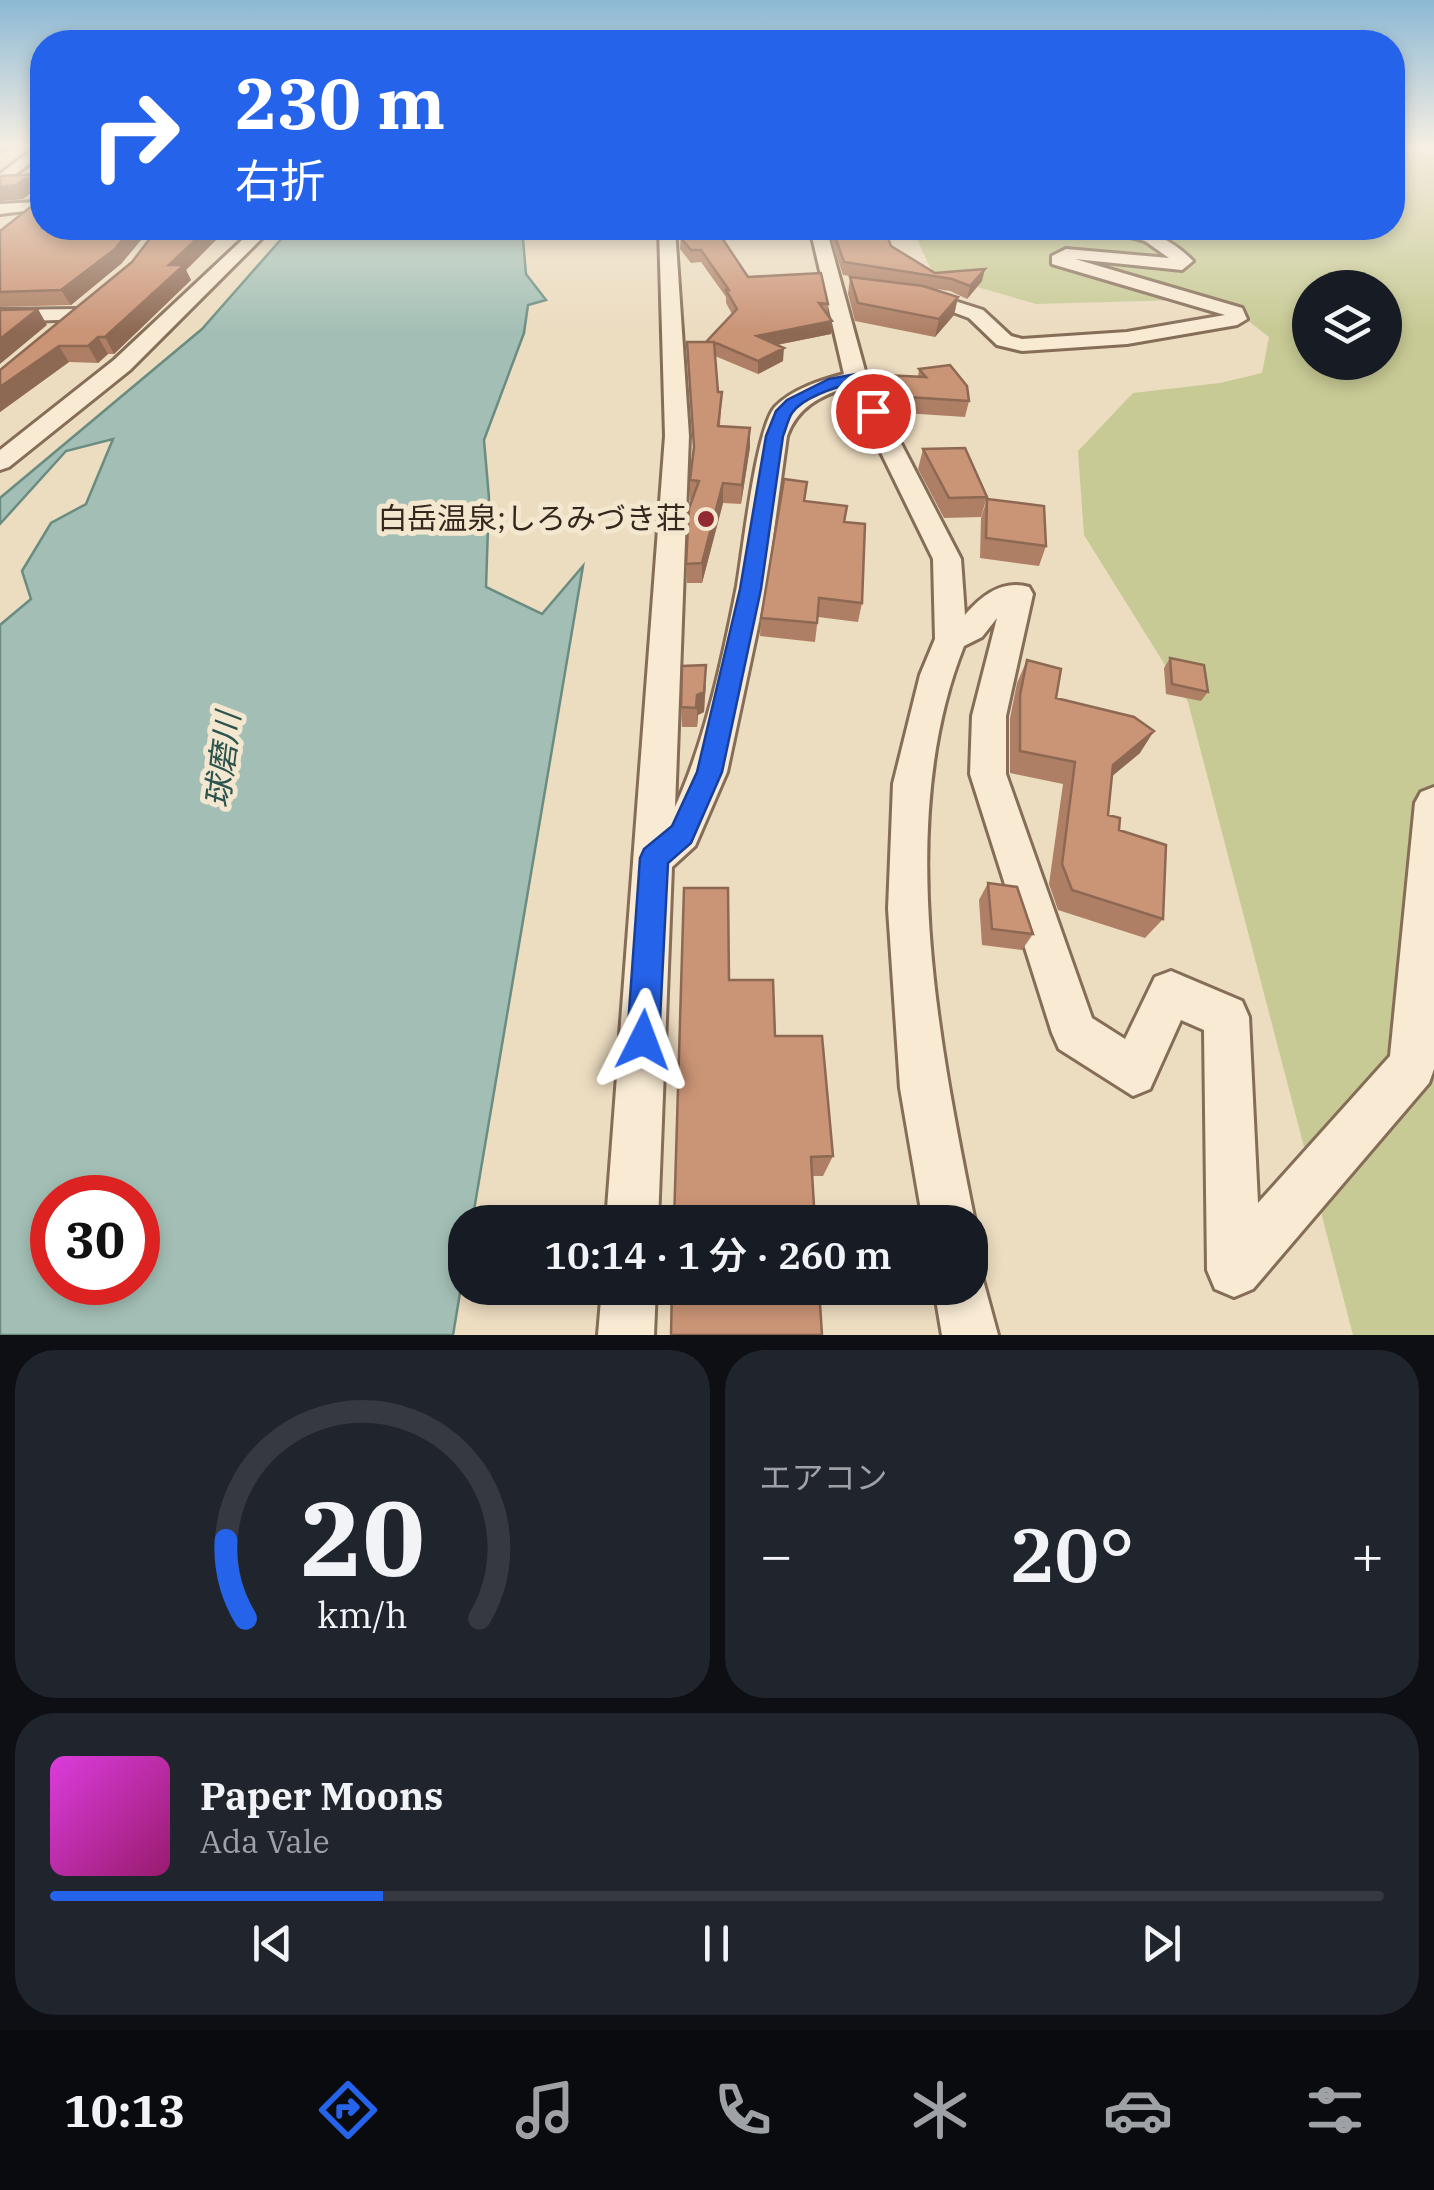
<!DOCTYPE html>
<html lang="ja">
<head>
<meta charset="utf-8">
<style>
	:root { --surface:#171b24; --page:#20242c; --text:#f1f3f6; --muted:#9ea1a6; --line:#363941; --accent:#2563eb }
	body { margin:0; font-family:"IBM Plex Serif","Noto Sans JP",serif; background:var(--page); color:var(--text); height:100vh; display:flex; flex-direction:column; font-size:38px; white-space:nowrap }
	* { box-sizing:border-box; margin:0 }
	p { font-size:32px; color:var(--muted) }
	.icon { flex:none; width:55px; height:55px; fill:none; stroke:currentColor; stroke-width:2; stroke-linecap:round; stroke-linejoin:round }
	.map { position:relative; height:1335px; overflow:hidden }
	.side { display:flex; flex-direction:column; gap:15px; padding:15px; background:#0d0f14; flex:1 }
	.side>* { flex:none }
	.hud { position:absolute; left:30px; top:30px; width:1375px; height:210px; border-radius:40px; box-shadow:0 5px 15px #0003; background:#2563eb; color:#fff; overflow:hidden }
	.controls { position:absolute; left:1292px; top:270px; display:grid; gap:20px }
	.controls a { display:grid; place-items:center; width:110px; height:110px; border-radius:50%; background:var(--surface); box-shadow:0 5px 15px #0003; font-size:50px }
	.speed { position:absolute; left:30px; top:1175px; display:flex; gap:20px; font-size:50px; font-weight:700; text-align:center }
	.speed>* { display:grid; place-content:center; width:130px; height:130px; border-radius:50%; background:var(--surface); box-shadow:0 5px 15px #0003; line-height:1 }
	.speed .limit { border:15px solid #d22; background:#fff; color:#111 }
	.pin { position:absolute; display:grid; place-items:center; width:85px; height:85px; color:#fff; margin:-42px; border:5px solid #fff; border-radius:50%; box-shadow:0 2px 10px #0007 }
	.me { position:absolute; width:110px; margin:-55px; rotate:3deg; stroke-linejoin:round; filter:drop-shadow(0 0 8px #0008) }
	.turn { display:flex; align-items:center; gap:35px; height:210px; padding:0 40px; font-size:45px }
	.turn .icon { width:130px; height:130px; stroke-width:2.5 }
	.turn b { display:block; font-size:70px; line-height:85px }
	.big { font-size:75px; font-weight:600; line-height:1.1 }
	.side .widget { flex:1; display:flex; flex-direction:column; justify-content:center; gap:15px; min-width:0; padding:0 35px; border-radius:40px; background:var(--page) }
	.side .dial { align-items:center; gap:0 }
	.dial svg { height:260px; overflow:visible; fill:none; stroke:var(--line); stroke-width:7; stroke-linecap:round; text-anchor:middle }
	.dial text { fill:var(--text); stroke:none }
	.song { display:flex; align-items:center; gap:30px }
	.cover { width:120px; height:120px; border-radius:15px; background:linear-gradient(135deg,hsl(300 70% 55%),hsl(320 70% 35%)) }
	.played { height:10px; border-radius:5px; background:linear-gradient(90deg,var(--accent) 25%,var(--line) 25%) }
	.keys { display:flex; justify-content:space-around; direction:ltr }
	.heat { display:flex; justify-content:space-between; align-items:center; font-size:55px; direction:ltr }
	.side .tiles { flex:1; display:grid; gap:15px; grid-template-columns:1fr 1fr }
	.widget:last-child { grid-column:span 2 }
	.trip { position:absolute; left:448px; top:1205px; width:540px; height:100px; border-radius:40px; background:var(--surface); box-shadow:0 5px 15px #0003; font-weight:600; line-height:100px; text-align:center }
	.menu { display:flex; height:160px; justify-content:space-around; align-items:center; background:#090b0e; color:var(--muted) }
	.menu .icon { width:70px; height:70px }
	.menu .on { color:var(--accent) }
	.menu b { font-size:45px; color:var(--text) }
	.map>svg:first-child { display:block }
	.green { fill:#c7ca94; fill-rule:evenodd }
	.water { fill:#a3bfb5; stroke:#6a8c81; stroke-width:2.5; fill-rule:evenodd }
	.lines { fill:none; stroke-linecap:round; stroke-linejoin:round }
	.minor-casing { stroke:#856d58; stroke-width:6 }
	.minor { fill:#f8ead3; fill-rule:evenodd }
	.wall { fill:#ae7f65 }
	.shaded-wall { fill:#8d6853 }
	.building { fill:#ca9476; stroke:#8d6853; stroke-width:2.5 }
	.route { fill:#2563eb; stroke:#184099; stroke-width:2.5 }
	.poi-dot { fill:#922a31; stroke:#f4e7cf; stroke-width:4 }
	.labels { text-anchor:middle; stroke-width:10; stroke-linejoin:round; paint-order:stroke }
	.poi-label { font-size:30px; fill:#35271d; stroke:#f4e7cf; text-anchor:end }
	.water-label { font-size:32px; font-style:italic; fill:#2c544f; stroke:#f4e7cf }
</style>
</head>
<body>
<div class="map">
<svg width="1434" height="1335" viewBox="0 0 1434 1335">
	<rect width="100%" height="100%" fill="#ecdcc0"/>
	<path class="green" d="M1393,146L1434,157V1335H1353L1188,702L1084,535L1078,451L1133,393L1220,383L1262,373L1269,337L1220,299L1036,304L933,274L917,239L903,228H1392ZM1310,288H1385V362H1310Z"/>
	<path class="water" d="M291,228H522L526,274L546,300L528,305L524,333L484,440L489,498L486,587L542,614L583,566L472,1222H465V1263L453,1335H0V625L31,599L22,571L51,523L86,504L113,439L66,451L0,524V498L202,329ZM52,1198H138V1282H52Z"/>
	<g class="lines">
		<defs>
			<path id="minor" d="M37,146H42V155L0,185V174Z
				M0,204L36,202L42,204V209L0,214Z
				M255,228H272L130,370L9,467L0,470V450L114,360Z
				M659,228H675L689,436L675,807C705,742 723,657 737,586C743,551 756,428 775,407C792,389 822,380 844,374L810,228H826L867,378L961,559L965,615C981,596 1002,579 1029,587L1033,594L1006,716V774L1092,1018L1125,1039L1155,977L1171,971L1242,1001L1249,1017L1258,1203L1390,1056L1415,803L1421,792L1434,787V1069L1429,1083L1253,1289L1234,1297L1215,1289L1207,1270L1204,1030L1181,1020L1150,1089L1133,1096L1059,1049L1052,1033L970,774L972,716L997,618L982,637L964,646C894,821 939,1043 975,1222L970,1235V1222H923L900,1088L888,909L893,784L920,675L935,639L933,559L849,387C820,395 797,408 787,436L766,589L727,772L695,846L672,867L658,1222H606L665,436Z
				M1099,228C1136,226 1166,233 1193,261L1182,270L1075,259L1242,308L1247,319L1237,325L1127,344L1022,351L997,345L969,318L907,295L917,289L983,310L1011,336L1022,339L1127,332L1225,315L1052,264V256L1066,249L1169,258L1145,241Z
				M78,309L85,311V319L0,322V310Z
				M970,1264L980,1269L998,1335H942L934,1288H970Z
				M602,1288H656L654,1335H598Z"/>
		</defs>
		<use href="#minor" class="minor-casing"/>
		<use href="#minor" class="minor"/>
	</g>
	<path class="wall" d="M42,174L122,263L71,305L0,307V231L37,202V192H32L23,199L0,201V176Z
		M158,228H233L231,231H225L186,270L191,280L114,354H108L98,363L69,362L0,412V370L132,262Z
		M678,228H809L807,233L724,240L748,277L828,304L827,314L832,321L831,334L777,345L783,361L758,374L715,356L718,392H722L720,426L750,428V447L741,504L723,503L702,583H687L686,564L692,500H690V480L694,451L688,360L732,314L726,303V297L701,262L691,263L680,249L681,236Z
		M827,228H884L891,246L935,273L982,281L967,299L950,291L929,288L958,297L954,315L935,337L855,321L848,294L850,277L889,282L843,275Z
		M919,369L969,401L965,417L889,412L881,390L884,375L918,377Z
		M923,449L987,497L981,517L944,518L918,469Z
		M987,499L1046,546L1039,566L980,558L981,518Z
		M805,501L845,522L862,603L858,622L818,617L815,642L760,636L761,618Z
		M1170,658L1208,692L1201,701L1166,694L1164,668Z
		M1027,660L1056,698L1140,753L1112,776L1108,815L1119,830L1163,919L1145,938L1058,910L1049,884L1063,784L1010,773V718L1017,683Z
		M706,685L704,712L698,715L697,727H682L681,707Z
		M988,883L1033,934L1022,950L982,945L979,900Z
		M729,980L775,1036L833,1156L823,1176H812Z"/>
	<path class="shaded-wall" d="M0,146H20L0,154Z
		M37,178L42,191L32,192L23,199L0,201V187L25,179Z
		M132,228H151L122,263L71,305L61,290Z
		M208,228H233L231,231H225L186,270L191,280L114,354L105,337L169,265Z
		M731,228H809L807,233L716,240V229Z
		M985,269L982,281L967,299L970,286Z
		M958,297L954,315L935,337L939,319Z
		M38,309L47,325L0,364V339Z
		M832,321L831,334L756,349L757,336Z
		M98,337L108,354L98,363L88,346Z
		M59,346L69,362L0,412V387Z
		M784,348L783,361L758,374V361Z
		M750,428V447L741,504L742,485Z
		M723,483V503L702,583V563Z
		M706,665L704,712L698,715L697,727V695Z
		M1154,731L1140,753L1099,787L1113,765Z"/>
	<path class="building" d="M42,174V228H132L115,249L61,290L0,292V231L37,202V178L25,179L16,185L0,187V176Z
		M158,228H208L169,265H184L105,337H98L88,346H59L0,387V370L132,262Z
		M681,228H731L716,229L748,277L821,273L828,304L819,303L832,321L757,336L784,348L758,361L714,342H706L737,309L726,290H729L701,250H691L680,237L683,231Z
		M832,228H884L891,246L935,273L985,269L970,286L952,279L844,262Z
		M850,277L923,286L958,297L939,319L858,303Z
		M38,309L0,339V310Z
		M687,342H714L718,392H722L718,426L750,428L742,485L723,483L702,563L686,564L689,508L699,481L690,480L694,447Z
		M950,365L967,386L969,401L892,396L884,375L926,377L919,369Z
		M965,448L987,497L949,498L923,449Z
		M784,479L807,482L804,501L847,506L844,522L865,524L862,603L819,598L817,623L761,618Z
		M987,499L1044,506L1046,546L986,538Z
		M1170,658L1204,665L1208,692L1172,684Z
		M1027,660L1061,669L1056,698L1134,717L1154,731L1113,765L1108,815L1120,818L1119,830L1166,845L1163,919L1072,890L1062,864L1075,762L1020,751V695Z
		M706,665L704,692L697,695L696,708L681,707L682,666Z
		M988,883L1017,887L1033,934L992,929Z
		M684,888H728L729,980H773L775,1036H822L833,1156L811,1157L815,1222H674Z
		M672,1288H819L822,1335H671Z"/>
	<linearGradient id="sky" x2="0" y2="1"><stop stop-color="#8cb8d4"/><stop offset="0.44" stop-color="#f6efe3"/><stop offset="1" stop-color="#f6efe3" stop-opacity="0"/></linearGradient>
	<rect width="1434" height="332" fill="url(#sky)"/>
	<path class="route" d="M856,374L863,378L881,411L879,415H867L851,384C835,387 802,398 792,413C788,419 786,429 783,436L761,589L722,772L691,843L668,863L659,1040L655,1051L643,1056L632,1051L627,1040L640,858L644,849L672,826L697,772L740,589L766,436L776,411L787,400L829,379Z"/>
	<circle class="poi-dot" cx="706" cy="519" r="10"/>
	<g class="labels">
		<g class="poi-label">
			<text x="686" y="529">白岳温泉;しろみづき荘</text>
		</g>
		<g class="water-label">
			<text transform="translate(223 760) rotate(-83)" y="11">球磨川</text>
		</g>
	</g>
</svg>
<div class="controls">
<a><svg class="icon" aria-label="layers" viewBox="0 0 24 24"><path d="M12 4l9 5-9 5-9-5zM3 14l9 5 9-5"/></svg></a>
</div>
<div class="speed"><div class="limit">30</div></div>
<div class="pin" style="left:873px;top:411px;background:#d93025"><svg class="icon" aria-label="arrive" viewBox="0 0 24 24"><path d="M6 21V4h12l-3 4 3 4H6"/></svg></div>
<svg class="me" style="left:643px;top:1040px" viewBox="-20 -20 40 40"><path d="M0-17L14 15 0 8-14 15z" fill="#2563eb" stroke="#fff" stroke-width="4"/></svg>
<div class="trip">10:14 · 1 分 · 260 m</div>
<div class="hud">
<div class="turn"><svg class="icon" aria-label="right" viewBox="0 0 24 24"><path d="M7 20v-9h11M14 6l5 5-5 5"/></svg><div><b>230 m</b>右折</div></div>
</div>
</div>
<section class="side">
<div class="tiles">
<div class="widget dial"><svg viewBox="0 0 100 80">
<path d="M14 69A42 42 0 1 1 86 69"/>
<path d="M14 69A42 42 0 0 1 8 45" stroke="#2563eb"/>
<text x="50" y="56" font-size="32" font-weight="700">20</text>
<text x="50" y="72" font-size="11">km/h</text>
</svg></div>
<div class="widget"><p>エアコン</p>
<div class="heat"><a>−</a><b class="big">20°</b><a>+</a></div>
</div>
<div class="widget">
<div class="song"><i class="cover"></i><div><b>Paper Moons</b><p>Ada Vale</p></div></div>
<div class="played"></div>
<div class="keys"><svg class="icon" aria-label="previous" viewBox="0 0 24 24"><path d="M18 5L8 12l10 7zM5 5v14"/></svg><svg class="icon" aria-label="pause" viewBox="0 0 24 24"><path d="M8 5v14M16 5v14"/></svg><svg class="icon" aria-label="next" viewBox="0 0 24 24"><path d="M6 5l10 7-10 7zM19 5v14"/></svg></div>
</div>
</div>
</section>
<nav class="menu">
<b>10:13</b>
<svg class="icon on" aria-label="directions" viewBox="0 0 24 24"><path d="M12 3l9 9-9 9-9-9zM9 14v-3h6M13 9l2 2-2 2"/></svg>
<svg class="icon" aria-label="music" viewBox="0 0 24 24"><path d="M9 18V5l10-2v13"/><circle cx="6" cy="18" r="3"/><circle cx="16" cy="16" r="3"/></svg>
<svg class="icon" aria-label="phone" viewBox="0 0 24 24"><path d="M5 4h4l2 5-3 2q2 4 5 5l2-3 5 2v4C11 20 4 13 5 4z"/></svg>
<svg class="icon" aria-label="climate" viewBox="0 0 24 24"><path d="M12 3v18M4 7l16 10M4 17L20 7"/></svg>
<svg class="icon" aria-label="car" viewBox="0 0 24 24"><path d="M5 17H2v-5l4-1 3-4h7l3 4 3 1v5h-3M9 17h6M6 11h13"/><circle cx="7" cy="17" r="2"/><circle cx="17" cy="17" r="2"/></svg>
<svg class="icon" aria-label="filters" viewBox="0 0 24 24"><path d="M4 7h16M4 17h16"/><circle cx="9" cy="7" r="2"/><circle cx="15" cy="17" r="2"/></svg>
</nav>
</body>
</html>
